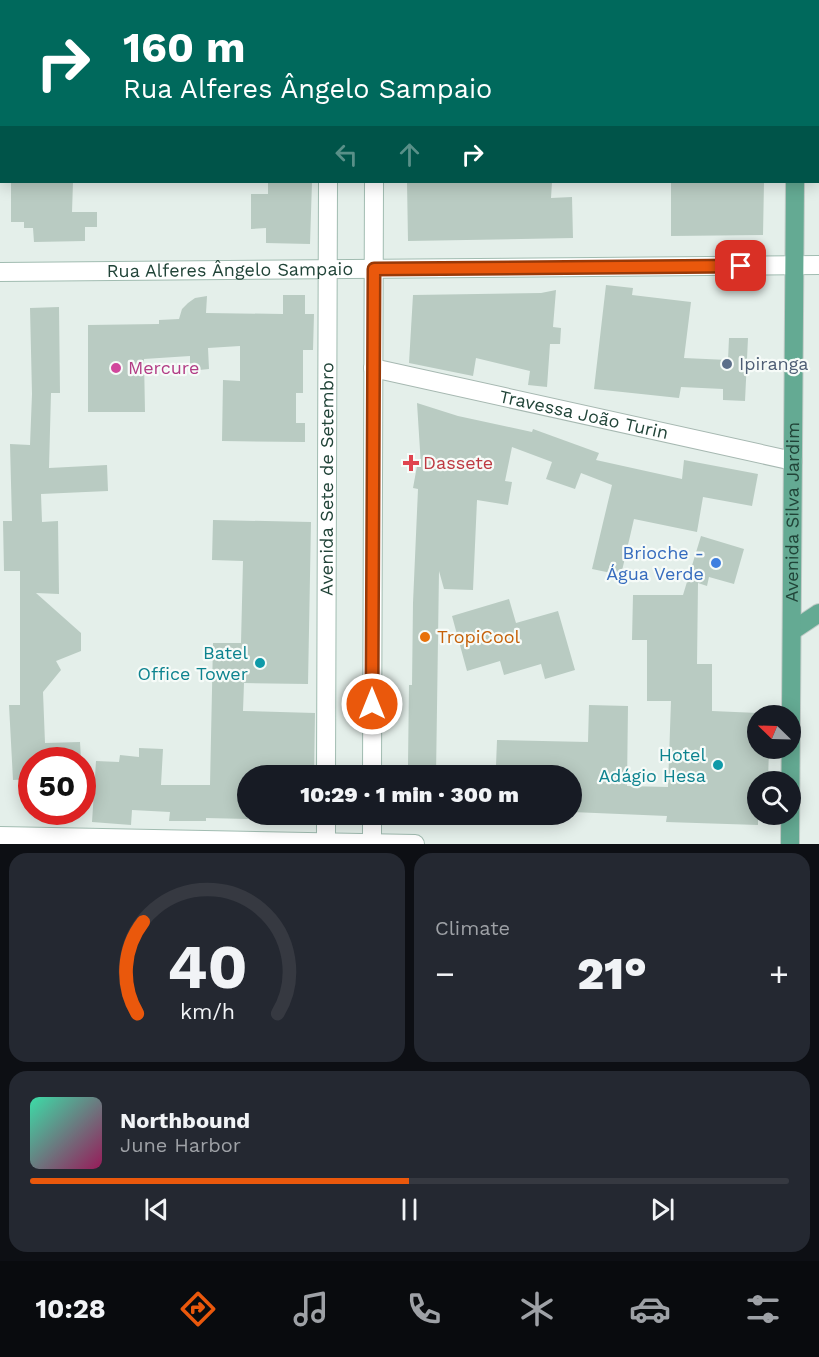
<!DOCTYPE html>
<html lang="en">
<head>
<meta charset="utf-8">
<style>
	:root { --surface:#171b24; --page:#242831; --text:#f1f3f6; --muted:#9ea1a6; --line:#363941; --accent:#ea580c }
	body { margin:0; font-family:"Work Sans",sans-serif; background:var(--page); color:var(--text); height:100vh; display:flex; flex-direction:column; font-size:22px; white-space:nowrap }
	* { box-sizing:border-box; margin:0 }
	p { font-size:20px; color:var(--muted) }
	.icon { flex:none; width:33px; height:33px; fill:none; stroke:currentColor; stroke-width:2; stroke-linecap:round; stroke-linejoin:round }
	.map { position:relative; height:844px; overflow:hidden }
	.side { display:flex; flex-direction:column; gap:9px; padding:9px; background:#0d0f14; flex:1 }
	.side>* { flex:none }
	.hud { position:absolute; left:0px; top:0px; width:819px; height:183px; box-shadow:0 3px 15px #0003; background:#00695c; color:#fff; overflow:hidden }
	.needle { width:39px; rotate:293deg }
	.controls { position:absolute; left:747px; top:705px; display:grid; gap:12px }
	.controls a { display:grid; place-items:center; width:54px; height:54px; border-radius:50%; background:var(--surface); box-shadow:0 3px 15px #0003; font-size:30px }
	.speed { position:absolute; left:18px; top:747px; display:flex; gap:12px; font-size:30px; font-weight:700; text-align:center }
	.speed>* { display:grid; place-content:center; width:78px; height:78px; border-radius:50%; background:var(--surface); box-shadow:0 3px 15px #0003; line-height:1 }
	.speed .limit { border:9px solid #d22; background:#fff; color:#111 }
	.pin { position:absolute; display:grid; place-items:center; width:51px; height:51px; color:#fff; margin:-26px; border-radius:12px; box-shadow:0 3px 9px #0006 }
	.me { position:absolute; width:66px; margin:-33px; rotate:0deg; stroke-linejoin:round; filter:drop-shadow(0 0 4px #0008) }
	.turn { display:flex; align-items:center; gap:21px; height:126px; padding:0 24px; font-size:27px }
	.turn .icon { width:78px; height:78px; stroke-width:2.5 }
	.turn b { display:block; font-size:42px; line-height:51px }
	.lanes { display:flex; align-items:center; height:57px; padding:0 24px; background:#0003; justify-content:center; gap:30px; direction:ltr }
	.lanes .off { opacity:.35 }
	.big { font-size:45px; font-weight:800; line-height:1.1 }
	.side .widget { flex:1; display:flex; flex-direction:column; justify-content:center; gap:9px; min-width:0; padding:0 21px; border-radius:18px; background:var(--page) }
	.side .dial { align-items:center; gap:0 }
	.dial svg { height:156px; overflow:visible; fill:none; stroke:var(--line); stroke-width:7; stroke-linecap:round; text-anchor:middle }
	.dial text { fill:var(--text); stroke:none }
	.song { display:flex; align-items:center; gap:18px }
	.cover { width:72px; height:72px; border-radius:9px; background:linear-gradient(135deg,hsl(160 70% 55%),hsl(330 70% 35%)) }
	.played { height:6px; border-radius:3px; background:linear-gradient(90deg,var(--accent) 50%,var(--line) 50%) }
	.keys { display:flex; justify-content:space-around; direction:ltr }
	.heat { display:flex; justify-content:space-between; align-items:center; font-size:33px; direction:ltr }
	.side .tiles { flex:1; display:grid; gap:9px; grid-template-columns:1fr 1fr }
	.widget:last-child { grid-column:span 2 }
	.trip { position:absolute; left:237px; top:765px; width:345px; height:60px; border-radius:30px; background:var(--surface); box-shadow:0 3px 15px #0003; font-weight:800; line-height:60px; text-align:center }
	.dock { display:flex; height:96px; justify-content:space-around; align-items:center; background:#090b0e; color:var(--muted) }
	.dock .icon { width:42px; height:42px }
	.dock .on { color:var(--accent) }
	.dock b { font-size:27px; color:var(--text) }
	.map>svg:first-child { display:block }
	.building { fill:#b9cbc2 }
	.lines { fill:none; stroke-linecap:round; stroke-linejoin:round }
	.street-casing { stroke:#a6b8b1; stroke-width:20 }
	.secondary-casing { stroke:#a1bcb1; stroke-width:20 }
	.primary-casing { stroke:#c1cbc7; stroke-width:20 }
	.street { stroke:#fff; stroke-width:18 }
	.secondary { stroke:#fff; stroke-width:18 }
	.primary { stroke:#64aa93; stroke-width:18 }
	.route-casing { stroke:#983908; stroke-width:15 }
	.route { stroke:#ea580c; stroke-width:10 }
	.service-dot { fill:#5c6f8a; stroke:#f6fbf8; stroke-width:2 }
	.hotel-dot { fill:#d1479c; stroke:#f6fbf8; stroke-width:2 }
	.health-dot { fill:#e0444e; stroke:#f6fbf8; stroke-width:2 }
	.shop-dot { fill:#3f7fe0; stroke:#f6fbf8; stroke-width:2 }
	.food-dot { fill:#e8710a; stroke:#f6fbf8; stroke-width:2 }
	.culture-dot { fill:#0f9aa8; stroke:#f6fbf8; stroke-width:2 }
	.labels { text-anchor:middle; stroke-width:4.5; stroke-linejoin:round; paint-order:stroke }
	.street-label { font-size:18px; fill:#214438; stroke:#f6fbf8 }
	.service-label { font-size:18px; fill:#4e5e75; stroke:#f6fbf8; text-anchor:start }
	.hotel-label { font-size:18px; fill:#b23c85; stroke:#f6fbf8; text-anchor:start }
	.health-label { font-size:18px; fill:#be3a42; stroke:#f6fbf8; text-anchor:start }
	.shop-label { font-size:18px; fill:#366cbe; stroke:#f6fbf8; text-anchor:end }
	.food-label { font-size:18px; fill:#c56008; stroke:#f6fbf8; text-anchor:start }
	.culture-label { font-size:18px; fill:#0d838f; stroke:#f6fbf8; text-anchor:end }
</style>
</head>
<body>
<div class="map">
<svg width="819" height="844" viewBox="0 0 819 844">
	<rect width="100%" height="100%" fill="#e4efea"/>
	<path class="building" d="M11,182H73L72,212H97V227H85V241L34,242L33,228H24V222H11Z
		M268,182H312L310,244L266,243V228L251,229V194H268Z
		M407,182H552L551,198L572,197L573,238L408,241Z
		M671,182H764L763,235L671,236Z
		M606,285L633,288L632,295L691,302L684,358L728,360L729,338H748L745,401L723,400V389L681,387L679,398L594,389Z
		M556,290L553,327L561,328L560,344H550L547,387L528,385L530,371L476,358L473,376L409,363L413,295L541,293Z
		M283,295H305V314H314L313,350H303V393H296V423H305V442L222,441L223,380L240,381V346L208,348L209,369L190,371V356L144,359L145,412H88V325L159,324V320L179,319L182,309L188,303L195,298L207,296L206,313L283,314Z
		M59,307L60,393H51L49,468L107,465L108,491L41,494L42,522L58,521L59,594L36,593L81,633V651L56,661L61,670L43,692L45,743L80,742L81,760H32V779L13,780L9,705H20V571H4L3,521H12L10,444L30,445L32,394L30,308Z
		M417,403L458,416L532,432L533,429L599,453L596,460L682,479L684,460L758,474L752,506L703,497L697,532L634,519L621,575L592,569L612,485L581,473L575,489L546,479L552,462L512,447L505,481L512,482L508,505L477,500L473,590L444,589L439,571L436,776H409L408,765L409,685H412L413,603L418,489L413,488L417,466H421Z
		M213,520L311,522L308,684L244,683L243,711L315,713L314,776H248V819L206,818V821H169L170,812L132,810L131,825L92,822L96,761L119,762L120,755L139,757V748L163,749L161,785H210L213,643H241L243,561L212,560Z
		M701,536L744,549L734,584L709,577L707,586L698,583L697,664H712V711L758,713V748H769L768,782H758V825L666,822L667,816L572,812V776H524V767L496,766L497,740L588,742L589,705L628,706L627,786L668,787L671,701H647V640H632L633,595H683Z
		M509,599L516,623L558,611L575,670L545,679L541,664L504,675L500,661L467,671L452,616Z"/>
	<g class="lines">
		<defs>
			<g id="street">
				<path id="s1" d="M373,368L793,461"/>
			</g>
			<g id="secondary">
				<path d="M328,0V2"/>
				<path d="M373,0V2"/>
				<path id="s2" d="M0,272L819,265"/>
				<path id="s3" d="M326,776L328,182"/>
				<path d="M372,776L374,182"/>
				<path d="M326,814V844"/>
				<path d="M0,836L415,844"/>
				<path d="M372,843V814"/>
			</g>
			<g id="primary">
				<path d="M797,2V0"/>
				<path d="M818,9L819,11"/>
				<path d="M792,631L819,613"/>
				<path id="s4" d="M790,844L795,182"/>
			</g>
		</defs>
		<use href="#street" class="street-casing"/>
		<use href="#secondary" class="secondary-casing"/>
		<use href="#primary" class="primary-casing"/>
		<use href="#street" class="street"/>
		<use href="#secondary" class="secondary"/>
		<use href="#primary" class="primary"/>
	</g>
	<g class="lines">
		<defs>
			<path id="route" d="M372,704L374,269L741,266"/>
		</defs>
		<use href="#route" class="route-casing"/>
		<use href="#route" class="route"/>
	</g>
	<circle class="service-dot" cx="727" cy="364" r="6"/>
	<circle class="hotel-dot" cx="116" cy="368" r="6"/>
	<path class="health-dot" d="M408 454h6v6h6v6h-6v6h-6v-6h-6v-6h6z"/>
	<circle class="shop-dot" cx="716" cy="563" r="6"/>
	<circle class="food-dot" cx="425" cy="637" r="6"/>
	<g class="culture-dot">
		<circle cx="260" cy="663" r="6"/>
		<circle cx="718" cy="765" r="6"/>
	</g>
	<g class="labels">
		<g class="street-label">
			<text dy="6" stroke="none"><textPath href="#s2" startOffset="230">Rua Alferes Ângelo Sampaio</textPath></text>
			<text dy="6" stroke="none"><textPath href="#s1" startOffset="216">Travessa João Turin</textPath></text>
			<text dy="6" stroke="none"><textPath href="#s3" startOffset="297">Avenida Sete de Setembro</textPath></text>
			<text dy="6" stroke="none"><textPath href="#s4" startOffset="332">Avenida Silva Jardim</textPath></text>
		</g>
		<g class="service-label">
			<text x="739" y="370">Ipiranga</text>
		</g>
		<g class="hotel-label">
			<text x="128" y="374">Mercure</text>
		</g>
		<g class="health-label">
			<text x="423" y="469">Dassete</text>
		</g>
		<g class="shop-label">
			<text x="704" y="559">Brioche -<tspan x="704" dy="21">Água Verde</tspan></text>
		</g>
		<g class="food-label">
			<text x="437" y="643">TropiCool</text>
		</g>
		<g class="culture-label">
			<text x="248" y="659">Batel<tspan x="248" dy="21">Office Tower</tspan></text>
			<text x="706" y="761">Hotel<tspan x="706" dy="21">Adágio Hesa</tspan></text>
		</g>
	</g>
</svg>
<div class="controls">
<a><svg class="needle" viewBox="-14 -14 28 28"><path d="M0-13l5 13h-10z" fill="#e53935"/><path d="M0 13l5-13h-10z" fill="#9ea1a6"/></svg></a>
<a><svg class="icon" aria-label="search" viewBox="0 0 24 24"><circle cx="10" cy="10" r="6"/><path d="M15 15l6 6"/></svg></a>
</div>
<div class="speed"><div class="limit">50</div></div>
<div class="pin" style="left:741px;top:266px;background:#d93025"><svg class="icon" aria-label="arrive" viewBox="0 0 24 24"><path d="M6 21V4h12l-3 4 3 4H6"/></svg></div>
<svg class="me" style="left:372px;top:704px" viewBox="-20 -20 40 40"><circle r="17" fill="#ea580c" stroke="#fff" stroke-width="3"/><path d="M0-11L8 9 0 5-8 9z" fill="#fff"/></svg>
<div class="trip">10:29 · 1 min · 300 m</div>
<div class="hud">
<div class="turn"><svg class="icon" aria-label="right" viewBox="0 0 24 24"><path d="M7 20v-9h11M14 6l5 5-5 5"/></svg><div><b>160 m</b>Rua Alferes Ângelo Sampaio</div></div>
<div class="lanes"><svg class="icon off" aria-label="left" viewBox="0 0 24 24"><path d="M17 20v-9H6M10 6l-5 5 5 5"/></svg><svg class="icon off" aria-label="ahead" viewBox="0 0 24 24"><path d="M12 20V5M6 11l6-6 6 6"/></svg><svg class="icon" aria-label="right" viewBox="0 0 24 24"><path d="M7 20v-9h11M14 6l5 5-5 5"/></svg></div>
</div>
</div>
<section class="side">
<div class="tiles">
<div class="widget dial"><svg viewBox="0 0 100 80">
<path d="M14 69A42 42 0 1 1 86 69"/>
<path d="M14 69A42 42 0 0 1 17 22" stroke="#ea580c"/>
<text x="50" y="56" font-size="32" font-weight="700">40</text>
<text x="50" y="72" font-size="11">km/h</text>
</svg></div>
<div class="widget"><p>Climate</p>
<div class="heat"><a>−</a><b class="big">21°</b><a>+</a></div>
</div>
<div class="widget">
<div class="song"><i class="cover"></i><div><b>Northbound</b><p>June Harbor</p></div></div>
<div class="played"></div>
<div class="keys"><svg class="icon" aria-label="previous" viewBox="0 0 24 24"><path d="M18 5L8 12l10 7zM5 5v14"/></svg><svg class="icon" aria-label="pause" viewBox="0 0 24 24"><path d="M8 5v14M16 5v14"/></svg><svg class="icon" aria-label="next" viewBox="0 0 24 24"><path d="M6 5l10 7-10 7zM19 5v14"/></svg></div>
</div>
</div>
</section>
<nav class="dock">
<b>10:28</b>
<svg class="icon on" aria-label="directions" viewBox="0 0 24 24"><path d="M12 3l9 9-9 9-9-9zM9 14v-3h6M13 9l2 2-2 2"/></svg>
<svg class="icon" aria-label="music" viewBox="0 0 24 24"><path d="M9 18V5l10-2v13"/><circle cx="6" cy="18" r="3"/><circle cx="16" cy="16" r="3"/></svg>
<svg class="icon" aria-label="phone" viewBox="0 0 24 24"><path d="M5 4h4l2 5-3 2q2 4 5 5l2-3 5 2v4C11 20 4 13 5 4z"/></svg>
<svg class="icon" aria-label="climate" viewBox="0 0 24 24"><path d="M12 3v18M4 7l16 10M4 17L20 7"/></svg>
<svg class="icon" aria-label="car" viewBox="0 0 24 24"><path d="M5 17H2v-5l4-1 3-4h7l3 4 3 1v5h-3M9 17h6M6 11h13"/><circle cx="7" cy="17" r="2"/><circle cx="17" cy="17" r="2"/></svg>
<svg class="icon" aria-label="filters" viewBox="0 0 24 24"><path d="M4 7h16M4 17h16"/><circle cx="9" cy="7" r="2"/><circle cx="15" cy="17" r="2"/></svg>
</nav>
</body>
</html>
